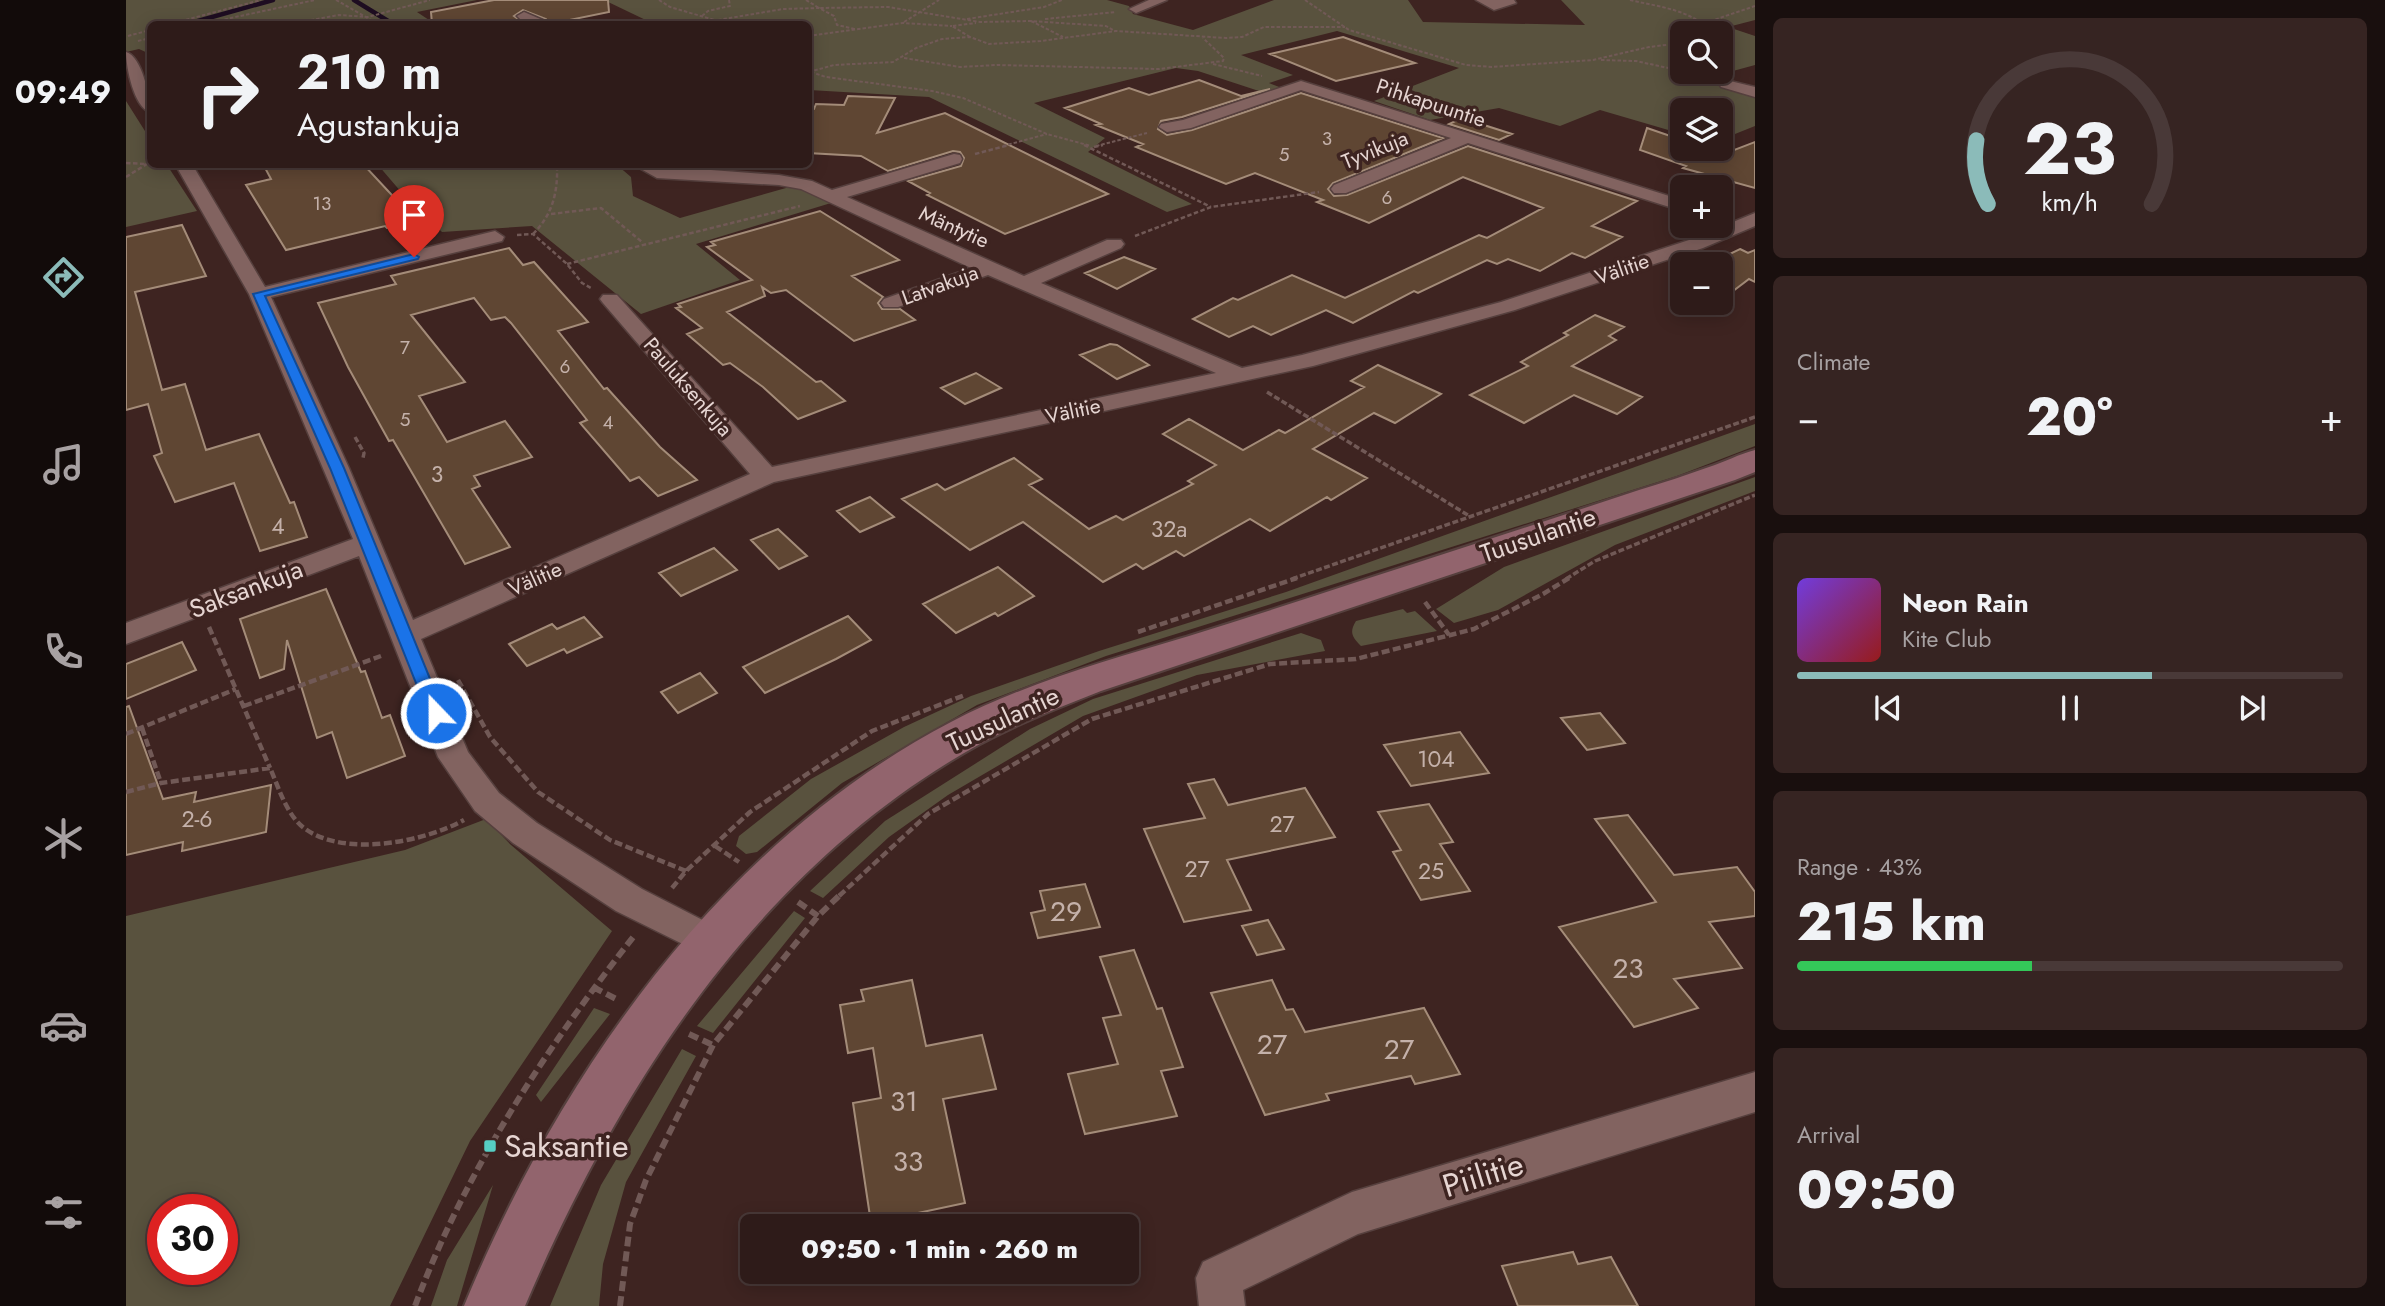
<!DOCTYPE html>
<html lang="en">
<head>
<meta charset="utf-8">
<style>
	:root { --surface:#2e1b19; --page:#362422; --text:#f1f3f6; --muted:#a7a1a2; --line:#493938; --accent:#8bbbb9 }
	body { margin:0; font-family:Jost,sans-serif; background:var(--page); color:var(--text); height:100vh; display:flex; flex-direction:column; font-size:26px; white-space:nowrap }
	* { box-sizing:border-box; margin:0 }
	p { font-size:23px; color:var(--muted) }
	.icon { flex:none; width:38px; height:38px; fill:none; stroke:currentColor; stroke-width:2; stroke-linecap:round; stroke-linejoin:round }
	.map { position:relative; flex:1; overflow:hidden }
	.panel { display:flex; flex-direction:column; gap:18px; padding:18px; background:#190f0e; width:630px }
	.panel>* { flex:none }
	.top-card { position:absolute; left:21px; top:21px; width:665px; height:147px; border-radius:10px; box-shadow:0 4px 18px #0003,0 0 0 2px var(--line); background:#2e1b19; color:var(--text); overflow:hidden }
	.fabs { position:absolute; left:1544px; top:21px; display:grid; gap:14px }
	.fabs a { display:grid; place-items:center; width:63px; height:63px; border-radius:10px; background:var(--surface); box-shadow:0 4px 18px #0003,0 0 0 2px var(--line); font-size:35px }
	.speed { position:absolute; left:21px; top:1194px; display:flex; gap:14px; font-size:35px; font-weight:700; text-align:center }
	.speed>* { display:grid; place-content:center; width:91px; height:91px; border-radius:50%; background:var(--surface); box-shadow:0 4px 18px #0003,0 0 0 2px var(--line); line-height:1 }
	.speed .limit { border:10px solid #d22; background:#fff; color:#111 }
	.pin { position:absolute; display:grid; place-items:center; width:60px; height:60px; color:#fff; margin:-72px -30px; border-radius:50% 50% 50% 0; rotate:-45deg; box-shadow:0 0 7px #0007 }
	.pin .icon { rotate:45deg }
	.me { position:absolute; width:77px; margin:-38px; rotate:338deg; stroke-linejoin:round; filter:drop-shadow(0 0 5px #0008) }
	.turn { display:flex; align-items:center; gap:24px; height:147px; padding:0 35px; font-size:32px }
	.turn .icon { width:91px; height:91px; stroke-width:2.5 }
	.turn b { display:block; font-size:49px; line-height:60px }
	.big { font-size:52px; font-weight:800; line-height:1.1 }
	.panel .widget { flex:1; display:flex; flex-direction:column; justify-content:center; gap:10px; min-width:0; padding:0 24px; border-radius:10px; background:var(--page) }
	.panel .dial { align-items:center; gap:0 }
	.dial svg { height:182px; overflow:visible; fill:none; stroke:var(--line); stroke-width:7; stroke-linecap:round; text-anchor:middle }
	.dial text { fill:var(--text); stroke:none }
	.song { display:flex; align-items:center; gap:21px }
	.cover { width:84px; height:84px; border-radius:10px; background:linear-gradient(135deg,hsl(260 70% 55%),hsl(0 70% 35%)) }
	.played { height:7px; border-radius:4px; background:linear-gradient(90deg,var(--accent) 65%,var(--line) 65%) }
	.keys { display:flex; justify-content:space-around; direction:ltr }
	.heat { display:flex; justify-content:space-between; align-items:center; font-size:38px; direction:ltr }
	.charge { height:10px; border-radius:5px; background:linear-gradient(90deg,#34c759 43%,var(--line) 0) }
	.trip { position:absolute; left:614px; top:1214px; width:399px; height:70px; border-radius:10px; background:var(--surface); box-shadow:0 4px 18px #0003,0 0 0 2px var(--line); font-weight:800; line-height:70px; text-align:center }
	main { display:flex; flex:1; min-height:0 }
	.menu { display:flex; flex-direction:column; width:126px; justify-content:space-around; align-items:center; background:#120b0a; color:var(--muted) }
	.menu .icon { width:49px; height:49px }
	.menu .current { color:var(--accent) }
	.menu b { font-size:32px; color:var(--text) }
	.map>svg:first-child { display:block }
	.green { fill:#59523e; fill-rule:evenodd }
	.lines { fill:none; stroke-linecap:round; stroke-linejoin:round }
	.stream { stroke:#1e0d21; stroke-width:4.5 }
	.building { fill:#5f4633; stroke:#a48c79; stroke-width:2 }
	.street-casing { stroke:#56403e; stroke-width:3 }
	.secondary-casing { stroke:#56403e; stroke-width:4 }
	.path-far4 { stroke:#715956; stroke-width:2; stroke-dasharray:3.5 2; stroke-linecap:butt }
	.path-far3 { stroke:#715956; stroke-width:2.5; stroke-dasharray:4.5 2.5; stroke-linecap:butt }
	.path-far2 { stroke:#715956; stroke-width:3.5; stroke-dasharray:6 2.5; stroke-linecap:butt }
	.path-far1 { stroke:#715956; stroke-width:4.5; stroke-dasharray:8 3.5; stroke-linecap:butt }
	.path { stroke:#715956; stroke-width:6; stroke-dasharray:10 5; stroke-linecap:butt }
	.street { fill:#826360; fill-rule:evenodd }
	.secondary { fill:#92646d; fill-rule:evenodd }
	.route { fill:#1a73e8; stroke:#114b97; stroke-width:2 }
	.poi-dot { fill:#56cec4; stroke:#3e2421; stroke-width:2.5 }
	.labels { text-anchor:middle; stroke-width:7; stroke-linejoin:round; paint-order:stroke }
	.far-number-label { font-size:19px; fill:#c4b1aa }
	.far-street-label { font-size:21px; fill:#e6d5d2; stroke:#3e2421 }
	.number-label { font-size:23px; fill:#c4b1aa }
	.street-label { font-size:26px; fill:#e6d5d2; stroke:#3e2421 }
	.near-number-label { font-size:28px; fill:#c4b1aa }
	.near-poi-label { font-size:32px; fill:#e6d5d2; stroke:#3e2421; text-anchor:start }
	.near-street-label { font-size:32px; fill:#e6d5d2; stroke:#3e2421 }
</style>
</head>
<body>
<main>
<nav class="menu">
<b>09:49</b>
<svg class="icon current" aria-label="directions" viewBox="0 0 24 24"><path d="M12 3l9 9-9 9-9-9zM9 14v-3h6M13 9l2 2-2 2"/></svg>
<svg class="icon" aria-label="music" viewBox="0 0 24 24"><path d="M9 18V5l10-2v13"/><circle cx="6" cy="18" r="3"/><circle cx="16" cy="16" r="3"/></svg>
<svg class="icon" aria-label="phone" viewBox="0 0 24 24"><path d="M5 4h4l2 5-3 2q2 4 5 5l2-3 5 2v4C11 20 4 13 5 4z"/></svg>
<svg class="icon" aria-label="climate" viewBox="0 0 24 24"><path d="M12 3v18M4 7l16 10M4 17L20 7"/></svg>
<svg class="icon" aria-label="car" viewBox="0 0 24 24"><path d="M5 17H2v-5l4-1 3-4h7l3 4 3 1v5h-3M9 17h6M6 11h13"/><circle cx="7" cy="17" r="2"/><circle cx="17" cy="17" r="2"/></svg>
<svg class="icon" aria-label="filters" viewBox="0 0 24 24"><path d="M4 7h16M4 17h16"/><circle cx="9" cy="7" r="2"/><circle cx="15" cy="17" r="2"/></svg>
</nav>
<div class="map">
<svg width="1629" height="1306" viewBox="0 0 1629 1306">
	<rect width="100%" height="100%" fill="#3e2421"/>
	<path class="green" d="M0,0H351L291,12L309,24H24V54L13,49L0,52Z
		M478,0H981L1003,6L1007,14L1067,30L1148,0H1282L1297,22L1459,25L1435,0H1629V20L1602,27L1629,36V65L1574,80L1629,95V126L1594,140V110H1556V134L1474,110L1434,126L1373,108L1304,120L1248,101L1333,68L1211,31L1115,55L1167,75L1143,83L1156,88L1139,93L1072,71L1050,68L908,103L979,138L962,152L1066,204L1041,212L803,97L683,90L682,24H528ZM1556,33H1594V72H1556Z
		M0,101L24,139V164L41,165L71,211L0,227Z
		M252,165H491L505,177L507,196L554,218L667,186L705,203L570,244L614,280L515,314L406,226L316,232L282,200Z
		M1629,424V446L1551,476L980,656L851,705L716,783L631,852L620,854L610,846L613,836L685,779L778,727L845,696L973,651L1160,592Z
		M1629,477V491L1489,545L1372,610L1328,623L1310,609L1378,567Z
		M1277,609L1281,613L1289,611L1311,631L1235,646C1226,637 1223,632 1230,621Z
		M1175,633L1195,640L1199,651L1071,675L957,716L822,795L763,837L697,898L684,891L759,821L904,729L967,699Z
		M360,819L385,845L486,931L344,1141L264,1306H0V916L279,850ZM37,1209H96V1269H37Z
		M668,911L679,918L587,1033L571,1026Z
		M468,1008L484,1014L415,1102L410,1095Z
		M556,1049L570,1056L500,1182L477,1264L473,1306H424L475,1185Z
		M367,1185L331,1306H305L321,1260Z"/>
	<g class="lines">
		<path class="stream" d="M228,0L267,24
			M61,24L147,0"/>
	</g>
	<path class="building" d="M368,0H482L483,12L424,24L420,19L397,10L388,16L399,24H306L305,12Z
		M1217,37L1289,63L1210,81L1144,54Z
		M1073,80L1115,96L1144,89L1056,117L1035,121L1032,129L1041,135L1066,130L1175,93L1317,138L1207,183L1202,189L1208,196L1221,195L1342,146L1511,201L1466,226L1496,237L1459,258L1446,253L1414,271L1382,259L1371,264L1361,260L1292,293L1288,291L1227,323L1200,310L1145,335L1127,326L1103,337L1067,319L1107,298L1112,300L1166,275L1219,298L1353,235L1361,238L1417,208L1337,177L1243,223L1191,202L1197,200L1129,173L1100,184L1010,147L1017,144L970,125L975,124L939,108L1003,88L1023,95Z
		M722,96L769,98L751,133L819,113L982,194L879,234L801,195L804,193L782,181L835,166L838,158L834,152L827,151L762,171L735,156L682,153V108L688,109L690,104L718,105Z
		M1336,118L1386,134L1373,140L1323,124Z
		M1521,128L1556,140V149H1583L1598,154L1629,142V188L1557,168L1560,166L1514,150Z
		M137,164H237L290,221L261,228L259,226L160,250L120,185L145,179Z
		M694,211L773,260L726,276L757,297L752,303L756,309H774L789,320L728,341L660,290L645,293L636,287L639,296L601,312L690,382L695,381L719,401L672,419L637,387L604,363L597,365L561,334L576,328L550,308L555,307L552,304L626,280L581,247L589,245L585,242Z
		M56,225L80,276L9,292L36,390L59,384L80,450L133,434L164,503L168,502L181,537L134,551L108,483L49,502L28,456L36,453L22,404L0,410V237Z
		M383,248L397,265L408,262L462,322L432,331L478,389L481,388L534,447L571,480L532,496L513,477L504,481L454,423L461,420L385,323L379,317L365,320L348,298L285,315L339,382L293,396L321,442L379,421L406,457L348,476L354,486L346,489L384,547L339,564L267,440L263,441L222,367L192,303L270,284L265,276Z
		M1614,249L1622,253L1629,250V282L1623,279L1594,301V272L1598,269L1594,268V264H1583Z
		M998,257L1029,269L991,289L959,273Z
		M1556,299V303H1591L1577,313L1549,303Z
		M1469,315L1498,327L1483,336L1490,340L1446,366L1516,397L1491,414L1448,395L1398,423L1344,395L1402,366L1395,362L1442,335L1438,333Z
		M984,344L991,345L1023,365L991,379L954,355Z
		M1252,365L1315,394L1269,423L1248,413L1187,449L1241,478L1205,500L1201,497L1144,531L1124,519L1058,556L1050,551L1017,569L1010,564L977,582L897,522L844,550L776,499L811,484L819,490L888,458L916,479L903,485L963,529L990,516L997,520L1067,484L1062,481L1090,465L1037,434L1063,419L1117,450L1153,430L1159,433L1238,387L1225,381Z
		M850,373L875,388L839,404L815,388Z
		M744,497L768,517L734,532L711,511Z
		M652,529L681,556L653,569L625,540Z
		M588,548L611,570L555,596L533,573Z
		M872,567L908,596L872,616L869,613L830,633L797,604Z
		M200,589L235,672L239,671L256,718L264,715L279,756L221,778L206,732L191,738L161,640L158,669L134,678L114,619Z
		M722,616L745,640L710,659L639,693L617,667Z
		M458,617L476,637L441,653L438,649L401,666L383,644L426,624L431,629Z
		M56,642L70,670L0,699V664Z
		M574,673L591,693L552,713L535,692Z
		M3,706L37,799L70,792L68,802L145,785L140,832L56,851L57,842L0,855V707Z
		M1474,713L1499,743L1461,750L1435,718Z
		M1334,732L1363,773L1285,786L1258,745Z
		M1088,779L1102,805L1179,788L1209,837L1101,860L1125,910L1058,922L1018,829L1079,818L1062,784Z
		M1303,804L1327,842L1314,844L1344,891L1295,900L1267,852L1275,850L1252,812Z
		M1502,815L1548,875L1611,867L1629,892V916L1583,922L1616,968L1548,979L1572,1008L1508,1027L1433,927L1530,902L1469,819Z
		M959,884L974,927L912,938L905,913L919,910L914,891Z
		M1142,920L1158,949L1131,955L1116,926Z
		M1008,950L1031,1009L1036,1008L1057,1067L1035,1071L1051,1116L959,1134L942,1074L992,1064L977,1018L995,1015L974,957Z
		M786,980L800,1046L856,1035L870,1089L817,1099L839,1203L745,1223L727,1103L755,1098L747,1048L722,1053L714,1005L738,1001L735,990Z
		M1146,980L1160,1010L1167,1009L1179,1032L1298,1008L1334,1074L1289,1084L1285,1076L1200,1094L1203,1100L1139,1115L1085,993Z
		M1447,1252L1452,1264L1485,1257L1512,1306H1392L1376,1266Z"/>
	<g class="lines">
		<defs>
			<path id="street" d="M1023,0H1041L1010,13L1003,9Z
				M1350,0H1388L1390,3L1368,10Z
				M398,12L419,21L421,24C410,25 399,25 391,16Z
				M0,52C16,57 24,96 24,112C8,108 0,67 0,52Z
				M1600,80L1629,87V97L1595,87L1593,84Z
				M1175,81L1556,200V211L1342,143L1220,193H1208L1205,189L1208,185L1325,138L1175,90L1065,128L1041,132L1033,127L1035,124L1057,120Z
				M828,154L834,155L836,159L834,163L721,197L898,276L981,240H995L998,244L995,248L915,283L1116,368L1176,355L1375,302L1563,240L1629,213V226L1577,248L1389,310L1187,366L648,482L295,639L342,752L373,793L411,823L516,889L598,931L604,942L598,953L585,958L490,911L387,843L349,811L312,757L233,556L0,644V623L227,539L123,294L49,164H66L139,287L369,231L378,237L376,241L145,297L223,468L287,620L624,474L477,303L474,299L477,295H491L646,467L1090,373L862,275L772,307H758L755,303L758,299L845,268L675,189L653,185L531,178L506,164L653,175L686,181L706,190Z
				M1629,1072V1112L1232,1234L1117,1290L1119,1306H1073L1070,1278L1077,1262L1226,1192Z"/>
			<path id="secondary" d="M1629,450V472L1609,480L975,691C934,707 893,723 854,744C636,864 494,1083 399,1306H338C434,1073 597,841 825,722C900,683 982,660 1063,636C1120,618 1177,600 1234,581C1327,551 1420,521 1513,490C1537,483 1560,475 1583,467C1599,462 1613,454 1629,450Z"/>
		</defs>
		<use href="#street" class="street-casing"/>
		<use href="#secondary" class="secondary-casing"/>
		<path class="path-far4" d="M210,0L252,24
			M533,0L544,7L602,24
			M680,0L693,8L762,7L854,22L904,21L980,26L989,31
			M1179,0L1223,30L1340,65L1366,67L1467,60L1523,47L1556,43
			M1504,0C1533,7 1563,9 1585,31L1583,33
			M576,16L582,11L604,6L603,0
			M841,19L918,7L936,0
			M919,19L990,12
			M592,20L657,9L693,8L708,16L711,25L729,29
			M905,21L937,37
			M778,22L813,0
			M1579,23L1629,6
			M44,24L135,0
			M77,24L189,0
			M163,24L213,15L242,17L304,0
			M2,36L24,30
			M682,36L777,23L826,26
			M844,37L826,26L850,23
			M12,41L24,38
			M778,58L834,67L871,65L1033,69L1097,61L1098,58L1077,38
			M1475,60L1510,61L1556,71
			M1087,64L1136,76
			M683,72L708,65L767,62L790,48L816,39L844,37L863,44L915,41L990,31L1100,38L1116,37L1138,27H1219
			M685,72L700,77L806,91L837,98L921,134L965,146
			M1559,72L1582,79
			M877,146L921,134
			M970,146L1021,133"/>
		<path class="path-far3" d="M958,145L1085,207
			M968,147L977,145
			M849,154L883,145
			M0,163L20,164
			M0,177L24,162
			M425,214L475,208L516,242
			M407,234C427,214 432,192 431,164
			M391,235L407,234L441,264L456,283L465,288
			M1009,236L1085,207L1193,192
			M441,264L674,206"/>
		<path class="path-far2" d="M1141,392L1345,517
			M229,437L238,453L237,458
			M1166,579L1629,417
			M1440,579L1469,561L1629,495"/>
		<path class="path-far1" d="M1299,602L1323,635
			M83,627L144,768
			M1012,632L1171,578
			M332,680L364,737L412,792L484,840L560,871
			M118,706L255,656
			M16,728L35,783
			M0,734L110,689
			M0,792L35,783L144,768C153,788 160,814 178,828C218,858 298,842 338,820
			M589,846L613,862
			M546,888L560,871L624,812L746,731L839,695
			M713,896L802,814L966,719L1144,664L1230,659L1348,629L1417,594L1443,578"/>
		<path class="path" d="M672,902L692,916
			M467,987L492,1000
			M563,1034L587,1045
			M289,1306C339,1171 420,1048 508,936
			M494,1306L504,1224L520,1180L587,1045L692,916L715,894"/>
		<use href="#street" class="street"/>
		<use href="#secondary" class="secondary"/>
	</g>
	<path class="route" d="M288,254L293,257L292,259L139,296L218,468L318,713L310,719L302,713L204,468L127,294Z"/>
	<rect class="poi-dot" x="357" y="1139" width="14" height="14" rx="3.5"/>
	<g class="labels">
		<g class="far-number-label">
			<text x="1201" y="145">3</text>
			<text x="1158" y="161">5</text>
			<text x="1261" y="204">6</text>
			<text x="196" y="210">13</text>
			<text x="279" y="354">7</text>
			<text x="439" y="373">6</text>
			<text x="279" y="426">5</text>
			<text x="482" y="429">4</text>
		</g>
		<g class="far-street-label">
			<text transform="translate(1305 103) rotate(18)" y="7">Pihkapuuntie</text>
			<text transform="translate(1249 150) rotate(-22)" y="7">Tyvikuja</text>
			<text transform="translate(828 227) rotate(24)" y="7">Mäntytie</text>
			<text transform="translate(1496 269) rotate(-19)" y="7">Välitie</text>
			<text transform="translate(814 285) rotate(-20)" y="7">Latvakuja</text>
			<text transform="translate(562 387) rotate(49)" y="7">Pauluksenkuja</text>
			<text transform="translate(947 411) rotate(-12)" y="7">Välitie</text>
			<text transform="translate(409 579) rotate(-24)" y="7">Välitie</text>
		</g>
		<g class="number-label">
			<text x="311" y="482">3</text>
			<text x="152" y="534">4</text>
			<text x="1043" y="537">32a</text>
			<text x="1310" y="767">104</text>
			<text x="71" y="827">2-6</text>
			<text x="1156" y="832">27</text>
			<text x="1071" y="877">27</text>
			<text x="1305" y="879">25</text>
		</g>
		<g class="street-label">
			<text transform="translate(1412 535) rotate(-19)" y="9">Tuusulantie</text>
			<text transform="translate(120 589) rotate(-21)" y="9">Saksankuja</text>
			<text transform="translate(877 719) rotate(-25)" y="9">Tuusulantie</text>
		</g>
		<g class="near-number-label">
			<text x="940" y="921">29</text>
			<text x="1502" y="978">23</text>
			<text x="1146" y="1054">27</text>
			<text x="1273" y="1059">27</text>
			<text x="778" y="1111">31</text>
			<text x="782" y="1171">33</text>
		</g>
		<g class="near-poi-label">
			<text x="378" y="1157">Saksantie</text>
		</g>
		<g class="near-street-label">
			<text transform="translate(1357 1175) rotate(-17)" y="11">Piilitie</text>
		</g>
	</g>
</svg>
<div class="fabs">
<a><svg class="icon" aria-label="search" viewBox="0 0 24 24"><circle cx="10" cy="10" r="6"/><path d="M15 15l6 6"/></svg></a>
<a><svg class="icon" aria-label="layers" viewBox="0 0 24 24"><path d="M12 4l9 5-9 5-9-5zM3 14l9 5 9-5"/></svg></a>
<a>+</a>
<a>−</a>
</div>
<div class="speed"><div class="limit">30</div></div>
<div class="pin" style="left:288px;top:257px;background:#d93025"><svg class="icon" aria-label="arrive" viewBox="0 0 24 24"><path d="M6 21V4h12l-3 4 3 4H6"/></svg></div>
<svg class="me" style="left:310px;top:713px" viewBox="-20 -20 40 40"><circle r="17" fill="#1a73e8" stroke="#fff" stroke-width="3"/><path d="M0-11L8 9 0 5-8 9z" fill="#fff"/></svg>
<div class="trip">09:50 · 1 min · 260 m</div>
<div class="top-card">
<div class="turn"><svg class="icon" aria-label="right" viewBox="0 0 24 24"><path d="M7 20v-9h11M14 6l5 5-5 5"/></svg><div><b>210 m</b>Agustankuja</div></div>
</div>
</div>
<section class="panel">
<div class="widget dial"><svg viewBox="0 0 100 80">
<path d="M14 69A42 42 0 1 1 86 69"/>
<path d="M14 69A42 42 0 0 1 9 41" stroke="#8bbbb9"/>
<text x="50" y="56" font-size="32" font-weight="700">23</text>
<text x="50" y="72" font-size="11">km/h</text>
</svg></div>
<div class="widget"><p>Climate</p>
<div class="heat"><a>−</a><b class="big">20°</b><a>+</a></div>
</div>
<div class="widget">
<div class="song"><i class="cover"></i><div><b>Neon Rain</b><p>Kite Club</p></div></div>
<div class="played"></div>
<div class="keys"><svg class="icon" aria-label="previous" viewBox="0 0 24 24"><path d="M18 5L8 12l10 7zM5 5v14"/></svg><svg class="icon" aria-label="pause" viewBox="0 0 24 24"><path d="M8 5v14M16 5v14"/></svg><svg class="icon" aria-label="next" viewBox="0 0 24 24"><path d="M6 5l10 7-10 7zM19 5v14"/></svg></div>
</div>
<div class="widget"><p>Range · 43%</p><b class="big">215 km</b><div class="charge"></div></div>
<div class="widget"><p>Arrival</p><b class="big">09:50</b></div>
</section>
</main>
</body>
</html>
